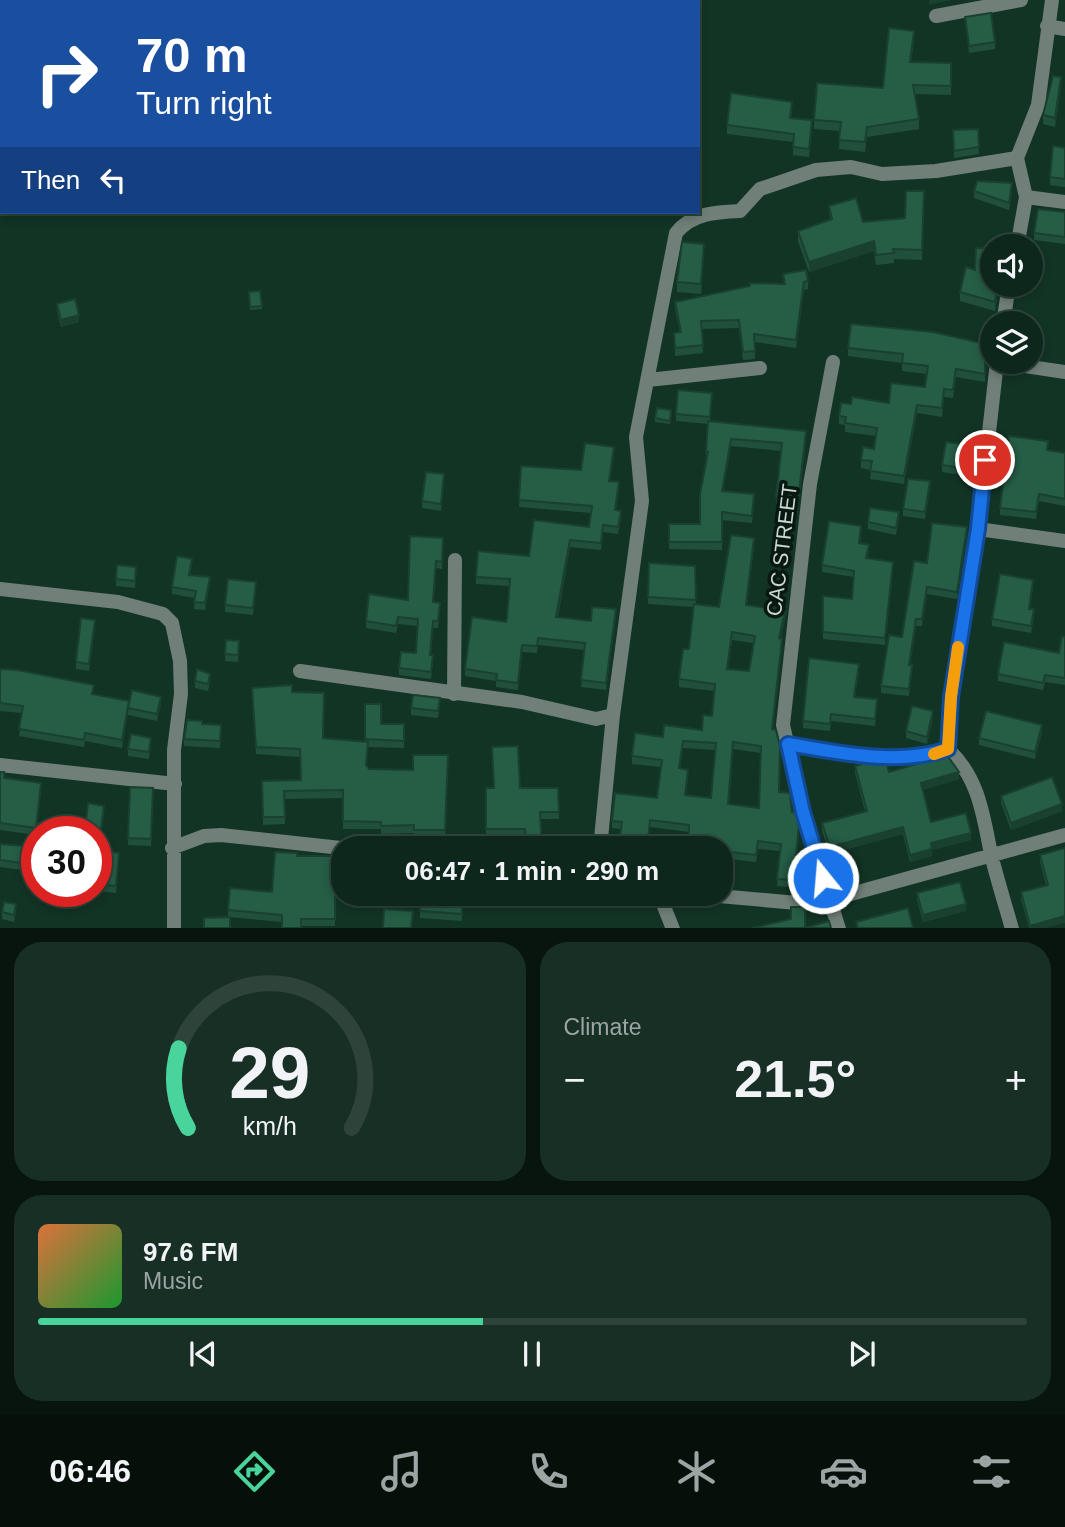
<!DOCTYPE html>
<html lang="en">
<head>
<meta charset="utf-8">
<style>
	:root { --surface:#0e271c; --page:#172f25; --text:#f1f3f6; --muted:#9ba5a3; --line:#2e443b; --accent:#49d49c }
	body { margin:0; font-family:Arial,sans-serif; background:var(--page); color:var(--text); height:100vh; display:flex; flex-direction:column; font-size:26px; white-space:nowrap }
	* { box-sizing:border-box; margin:0 }
	p { font-size:23px; color:var(--muted) }
	.icon { flex:none; width:38px; height:38px; fill:none; stroke:currentColor; stroke-width:2; stroke-linecap:round; stroke-linejoin:round }
	.map { position:relative; height:928px; overflow:hidden }
	.sheet { display:flex; flex-direction:column; gap:14px; padding:14px; background:#08150f; flex:1 }
	.sheet>* { flex:none }
	.hud { position:absolute; left:0px; top:0px; width:700px; height:214px; box-shadow:0 4px 10px #0003,0 0 0 2px var(--line); background:#1a4fa0; color:#fff; overflow:hidden }
	.fabs { position:absolute; left:980px; top:234px; display:grid; gap:14px }
	.fabs a { display:grid; place-items:center; width:63px; height:63px; border-radius:50%; background:var(--surface); box-shadow:0 4px 10px #0003,0 0 0 2px var(--line); font-size:35px }
	.speed { position:absolute; left:21px; top:816px; display:flex; gap:14px; font-size:35px; font-weight:700; text-align:center }
	.speed>* { display:grid; place-content:center; width:91px; height:91px; border-radius:50%; background:var(--surface); box-shadow:0 4px 10px #0003,0 0 0 2px var(--line); line-height:1 }
	.speed .limit { border:10px solid #d22; background:#fff; color:#111 }
	.pin { position:absolute; display:grid; place-items:center; width:60px; height:60px; color:#fff; margin:-30px; border:4px solid #fff; border-radius:50%; box-shadow:0 2px 7px #0007 }
	.me { position:absolute; width:77px; margin:-38px; rotate:343deg; stroke-linejoin:round; filter:drop-shadow(0 0 5px #0008) }
	.turn { display:flex; align-items:center; gap:24px; height:147px; padding:0 21px; font-size:32px }
	.turn .icon { width:91px; height:91px; stroke-width:2.5 }
	.turn b { display:block; font-size:49px; line-height:60px }
	.then { display:flex; align-items:center; height:66px; padding:0 21px; background:#0003; gap:14px; font-size:26px }
	.big { font-size:52px; font-weight:700; line-height:1.1 }
	.sheet .widget { flex:1; display:flex; flex-direction:column; justify-content:center; gap:10px; min-width:0; padding:0 24px; border-radius:28px; background:var(--page) }
	.sheet .dial { align-items:center; gap:0 }
	.dial svg { height:182px; overflow:visible; fill:none; stroke:var(--line); stroke-width:7; stroke-linecap:round; text-anchor:middle }
	.dial text { fill:var(--text); stroke:none }
	.song { display:flex; align-items:center; gap:21px }
	.cover { width:84px; height:84px; border-radius:10px; background:linear-gradient(135deg,hsl(20 70% 55%),hsl(130 70% 35%)) }
	.played { height:7px; border-radius:4px; background:linear-gradient(90deg,var(--accent) 45%,var(--line) 45%) }
	.keys { display:flex; justify-content:space-around; direction:ltr }
	.heat { display:flex; justify-content:space-between; align-items:center; font-size:38px; direction:ltr }
	.sheet .tiles { flex:1; display:grid; gap:14px; grid-template-columns:1fr 1fr }
	.widget:last-child { grid-column:span 2 }
	.trip { position:absolute; left:331px; top:836px; width:402px; height:70px; border-radius:28px; background:var(--surface); box-shadow:0 4px 10px #0003,0 0 0 2px var(--line); font-weight:700; line-height:70px; text-align:center }
	.menu { display:flex; height:112px; justify-content:space-around; align-items:center; background:#06100b; color:var(--muted) }
	.menu .icon { width:49px; height:49px }
	.menu .on { color:var(--accent) }
	.menu b { font-size:32px; color:var(--text) }
	.map>svg:first-child { display:block }
	.lines { fill:none; stroke-linecap:round; stroke-linejoin:round }
	.street { stroke:#707f78; stroke-width:14 }
	.wall { fill:#20503b; fill-rule:evenodd }
	.shaded-wall { fill:#1a4130 }
	.building { fill:#255d45; stroke:#1a4130; stroke-width:2; fill-rule:evenodd }
	.route-casing { stroke:#114b97; stroke-width:18 }
	.route { stroke:#1a73e8; stroke-width:12 }
	.slow { stroke:#f59e0b; stroke-width:12 }
	.labels { text-anchor:middle; stroke-width:7; stroke-linejoin:round; paint-order:stroke }
	.street-label { font-size:21px; fill:#c8dad0; stroke:#0a1812 }
</style>
</head>
<body>
<div class="map">
<svg width="1065" height="929" viewBox="0 0 1065 929">
	<rect width="100%" height="100%" fill="#123425"/>
	<g class="lines">
		<path class="street" d="M107,0L109,2
			M172,2L174,0
			M936,16L1021,0
			M1047,26L1065,29
			M0,137H2
			M1026,197L1065,202
			M1017,247L1026,197L1017,158L1038,105L1052,0
			M1003,324L1009,285
			M833,362L810,484L783,725L803,812L839,929
			M997,362L978,529L951,697L948,749C979,778 983,815 991,854C997,879 1005,904 1012,929
			M997,362L1065,372
			M648,380L760,368
			M978,529L1065,541
			M0,589L118,602L163,614L172,623L180,661L181,694L174,750V929
			M300,671L522,702L596,719L613,715
			M454,694L455,560
			M788,744C840,753 897,767 948,749
			M0,765L175,784
			M172,848L204,836L221,835L350,849
			M600,849L613,715L642,501L636,437L676,233C692,213 716,212 740,211L760,189L816,170L851,167L882,174L936,171L1017,158
			M659,894L673,929
			M696,894L797,903L829,900L1065,835"/>
	</g>
	<path class="wall" d="M965,17L995,42V49L969,53Z
		M914,40L911,62L951,63V95L915,94L919,119V129L867,137L865,152L839,149L840,131L814,129V120L883,88Z
		M1061,86L1055,127L1043,124V115Z
		M792,111L791,118L812,129L809,157L793,155V142L727,134V125Z
		M978,129L979,154L954,158L953,130Z
		M1065,148V187L1050,185V177Z
		M1012,190L1009,210L974,198V191Z
		M924,191L922,260L894,259V263L876,265L874,251L809,272L798,241V231L830,220L829,206L863,222L905,218Z
		M1065,212V244L1034,240V233Z
		M704,254L701,294L677,292V282Z
		M975,270L992,285H999L995,311L960,301V292Z
		M783,274L808,281V289L804,290L796,348L755,342V359L743,360L739,328L702,329L703,353L675,356L674,333H680L675,310V302L784,284Z
		M260,291L262,309L250,310L249,292Z
		M57,304L79,322L61,327L57,311Z
		M985,344V382L956,377L953,398L944,397L942,417L917,413L904,484L870,479L871,470L861,468V460L874,449L876,436L845,432V425L839,424V416L851,404L889,403L925,387L927,374L902,371V363L848,356V348Z
		M712,393L710,421L806,438L796,525L785,523L787,506L776,504L781,451L731,446L723,491L754,502L752,523L722,520V550L669,549V524H700L707,460H706V452L708,424L676,421V414Z
		M671,414L670,424L655,422V418Z
		M1048,450L1065,453V506L1039,501L1036,519L1000,515V508Z
		M977,453L974,477L942,472V465Z
		M614,454L610,481L619,489L616,510L621,518L618,534L603,532L601,550L570,547L558,617L591,621L616,616L606,690L581,687L585,650L538,645L537,653L522,652L518,690L496,687V681L465,676V669L506,622L507,618L510,586L476,584V577L529,556L589,527L591,513L519,507L521,466L581,470Z
		M444,481L441,511L422,508V501Z
		M930,488L925,519L903,516V509Z
		M899,519L896,535L868,529V522Z
		M861,533L860,543L869,552L867,558L893,569L885,645L823,639V596L852,599L854,577L822,572V565Z
		M967,534L957,599L927,594L922,626H916L910,665L912,672L909,696L881,693V686L902,637L927,563Z
		M443,538L442,569L436,568L433,602L440,610L438,628H433L431,655L433,662L431,679L399,675V668L416,653L418,626L398,624L396,633L366,628V621L408,600Z
		M754,546L747,605L785,619L780,639L782,647L773,729L779,792L792,812L799,831L797,856L812,881V889L777,886L780,851L758,849L756,862L721,858V849L689,832L650,827L621,829L612,828V821L657,798L661,767L632,764V756L663,737L702,730L712,716L715,691L679,687V679L689,649L693,607L648,604L649,563L695,566L696,604L719,607ZM732,640L753,643L749,671L728,669ZM683,748L715,750L711,798L686,795L688,777L680,768ZM733,749L761,753L759,808L729,804Z
		M117,565L136,574L135,588L116,586Z
		M192,566L190,575L210,584L205,610L194,609L195,598L172,594V587Z
		M1033,587L1030,609L1034,616L1031,633L992,626V619Z
		M256,589L253,615L225,612V605Z
		M95,627L89,671L76,669V662Z
		M1065,637V685L1045,682L1043,690L998,681V674L1059,653Z
		M226,640L239,641L238,662L225,661Z
		M0,669L93,694L129,701L161,704L157,721L128,715V711L122,748L85,741L84,747L19,736L22,713L0,711Z
		M859,671L855,697L877,706L875,726L831,721L830,731L803,728V721Z
		M195,681H210L208,691L195,688Z
		M292,692L324,738L365,742V704L381,724H404V748L368,747L366,766L369,769L413,770L448,755L445,837H414V833L381,834V829H343V798L285,799V824L263,825L262,781L301,780L300,757L256,754L252,695Z
		M440,705L438,718L411,715V708Z
		M933,718L927,744L906,738V731Z
		M202,724L221,725L220,748L184,746V739Z
		M1042,732L1035,759L979,745V738Z
		M151,745L149,759L128,756V749Z
		M855,766L889,772L959,779L922,790L931,822L971,840L932,850V856L910,862L903,834L840,851L842,869L832,872L828,857V850L822,830V823L865,811L855,773Z
		M0,772L4,778L41,790L36,835L0,830Z
		M130,787L153,788L151,846L128,845Z
		M486,788H558L559,819H540L525,836H486Z
		M1001,796L1062,811L1011,830L1001,803Z
		M104,813L99,851L119,860L116,893L96,891V831L85,830Z
		M0,844L37,847V872L0,867Z
		M1065,848L1046,928H1029L1021,899V892L1046,885L1040,862V855Z
		M297,856H335V926H301L282,922L228,917V910L272,892Z
		M917,893L966,911L923,922L917,900Z
		M420,894H462V921L420,918Z
		M16,911L14,922L2,919V912Z"/>
	<path class="shaded-wall" d="M929,0H952L929,5Z
		M1061,77V86L1055,127V118Z
		M874,241V251L809,272V262Z
		M804,282V290L796,348V340Z
		M998,285H999L995,311V302Z
		M79,315V322L61,327V320Z
		M917,405V413L904,484V476Z
		M806,431V438L796,525V518Z
		M731,439V446L722,498V491Z
		M930,481V488L925,519V512Z
		M967,527V534L957,599V592Z
		M754,538V546L746,612V605Z
		M570,540V547L556,624V617Z
		M893,562V569L885,645V638Z
		M210,577V584L205,610V603Z
		M927,587V594L922,626V619Z
		M616,609V616L606,690V683Z
		M785,611V619L779,646V638Z
		M916,619V626L909,672V665Z
		M95,620V627L89,671V664Z
		M732,632V640L727,676V669Z
		M782,639V647L772,737V729Z
		M161,697V704L157,721V714Z
		M129,701L128,711L122,748V740Z
		M933,711V718L927,744V737Z
		M1042,725V732L1035,759V752Z
		M959,772V779L921,790V783Z
		M41,783V790L36,835V828Z
		M1062,804V811L1011,830V823Z
		M104,806V813L98,858V851Z
		M903,827V834L830,854V847Z
		M971,833V840L932,850V856L910,862V855L931,843Z
		M842,862V869L832,872V865Z
		M966,904V911L923,922V915Z
		M1065,916V923L1046,928H1030V926Z"/>
	<path class="building" d="M40,0H103L105,2H42Z
		M271,0H282L280,2H272Z
		M343,0H353L355,2H341Z
		M991,13L995,42L969,46L965,17Z
		M889,28L914,31L910,62L951,63V86L913,85L919,119L867,127L865,142L839,140L841,122L814,120L817,83L883,88Z
		M1053,76L1061,77L1055,118L1043,115Z
		M2,86V109H0V87Z
		M731,93L792,102L790,118L812,120L809,149L793,147L794,134L727,125Z
		M978,129L979,147L954,151L953,130Z
		M1053,146L1065,148V179L1050,177Z
		M977,181L1012,183L1009,203L974,191Z
		M906,191H924L922,250L893,249L894,253L876,255L874,241L809,262L798,231L832,219L829,206L856,198L863,222L905,218Z
		M1038,209L1065,212V237L1034,233Z
		M682,242L704,244L701,284L677,282Z
		M976,248L992,249V285H998L995,302L960,292L966,267L975,270Z
		M806,270L808,281L804,282L796,340L754,334L755,351L743,352L739,320L701,321L703,345L675,348L674,333L681,332L675,302L750,286V283L785,284L783,274Z
		M260,291L262,306L250,307L249,292Z
		M75,299L79,315L61,320L57,304Z
		M851,324L933,332L985,344V374L956,369L953,390L944,389L942,408L917,405L904,476L870,471L872,461L861,460L863,447L874,449L877,428L845,423L846,417L839,416L841,403L851,404L852,397L889,403L891,383L925,387L928,366L902,363L903,354L848,348Z
		M678,390L712,393L710,417L676,414Z
		M657,408L671,410L670,421L655,418Z
		M708,421L806,431L796,518L785,515L788,498L776,497L782,443L731,439L722,491L754,494L752,516L722,512V542H669V524H700V494L708,452H706Z
		M1009,436L1048,441L1047,450L1065,453V499L1039,494L1036,512L1000,508Z
		M946,442L977,446L974,470L942,465Z
		M585,443L614,447L609,481L619,482L615,510L621,511L618,527L603,525L601,543L570,540L556,617L591,621L592,607L616,609L606,683L581,680L585,643L538,638L537,646L522,645L518,683L496,680L497,674L465,669L472,617L506,622L507,618L510,579L476,577L478,551L529,556L534,520L589,527L592,506L519,500L521,466L581,470Z
		M426,472L444,474L441,504L422,501Z
		M908,479L930,481L925,512L903,509Z
		M870,508L899,512L896,528L868,522Z
		M829,521L861,526L859,543L869,545L866,558L893,562L885,638L823,632V596L852,599L854,571L822,565Z
		M932,523L967,527L957,592L927,587L922,619H916L909,665H912L909,689L881,686L889,635L902,637L914,561L927,563Z
		M731,535L754,538L746,605L785,611L779,638L782,639L772,729L776,730L780,746L779,792L790,793L792,812H795L799,824L796,856L809,857L812,881L777,879L781,844L758,841L756,855L721,851V849H688L689,825L650,820L647,849H618L622,822L612,821L615,793L657,798L662,760L632,756L635,733L663,737L664,725L702,730L703,715L712,716L715,684L679,679L683,649H689L694,604L719,607ZM732,632L755,636L749,671L727,669ZM683,741L716,743L711,798L685,795L688,770L679,768ZM733,742L761,746L759,808L728,804Z
		M410,536L443,538L442,562L436,561L433,602L440,603L438,621H433L430,655H433L431,672L399,668L401,652L416,653L418,619L398,617L396,626L366,621L369,594L408,600Z
		M177,556L192,559L189,575L210,577L205,603L194,602L196,591L172,587Z
		M649,563L695,566L696,600L648,597Z
		M117,565L136,567L135,581L116,579Z
		M1000,574L1033,580L1029,609H1034L1031,626L992,619Z
		M228,579L256,582L253,608L225,605Z
		M81,618L95,620L89,664L76,662Z
		M1062,636L1065,637V678L1045,675L1043,683L998,674L1004,642L1059,653Z
		M226,640L239,641L238,655L225,654Z
		M809,658L859,664L854,697L877,699L875,719L831,714L830,724L803,721Z
		M0,669L17,670L94,685L92,694L129,701L122,740L85,733L84,740L19,729L23,706L0,703Z
		M197,669L210,674L208,684L195,681Z
		M292,685V692L324,693L323,738L368,742L366,765L369,769L413,770V755H448L445,830H414V825L381,826V822L343,821V790L284,791L285,817H263L262,781L301,780L300,749L256,747L252,688Z
		M132,690L161,697L157,714L128,708Z
		M413,695L440,698L438,711L411,708Z
		M365,704H381V724H404V741L365,739Z
		M912,706L933,711L927,737L906,731Z
		M986,711L1042,725L1035,752L979,738Z
		M187,720L202,721V724L221,725L220,741L184,739Z
		M131,734L151,738L149,752L128,749Z
		M518,746L520,788H558L559,812H540L542,849H526L525,829H486V788H494L492,747Z
		M947,755L959,772L921,783L931,822L966,813L971,833L931,843L932,849L910,855L903,827L830,847L822,823L867,811L855,766L879,760H886L889,772Z
		M0,772H4V778L41,783L36,828L0,823Z
		M1052,777L1062,804L1011,823L1001,796Z
		M130,787L153,788L151,839L128,838Z
		M88,803L104,806L98,851L119,853L116,886L96,884V831H58V827L85,830Z
		M0,844L37,847V865L0,860Z
		M838,847L842,862L832,865L828,850Z
		M1065,848V916L1030,926L1021,892L1048,885L1040,855Z
		M275,852L297,853V856H335V919H301V928H282V915L228,910L230,888L272,892Z
		M960,882L966,904L923,915L917,893Z
		M420,894H462V914L420,911Z
		M4,902L16,904L14,915L2,912Z
		M791,907H805V928L829,921L831,928H752L791,919Z
		M908,908L913,928H858L856,922Z
		M384,909L413,911L411,928H383Z
		M230,917V928H204V918Z"/>
	<g class="lines">
		<defs>
			<path id="route" d="M823,878L803,812L788,744C840,753 897,766 948,749L951,697L978,529L985,460"/>
		</defs>
		<use href="#route" class="route-casing"/>
		<use href="#route" class="route"/>
		<path class="slow" d="M934,754L948,749L951,697L958,647"/>
	</g>
	<g class="labels">
		<g class="street-label">
			<text transform="translate(782 550) rotate(-83)" y="7">CAC STREET</text>
		</g>
	</g>
</svg>
<div class="fabs">
<a><svg class="icon" aria-label="sound" viewBox="0 0 24 24"><path d="M4 9h4l5-4v14l-5-4H4zM17 9q2 3 0 6"/></svg></a>
<a><svg class="icon" aria-label="layers" viewBox="0 0 24 24"><path d="M12 4l9 5-9 5-9-5zM3 14l9 5 9-5"/></svg></a>
</div>
<div class="speed"><div class="limit">30</div></div>
<div class="pin" style="left:985px;top:460px;background:#d93025"><svg class="icon" aria-label="arrive" viewBox="0 0 24 24"><path d="M6 21V4h12l-3 4 3 4H6"/></svg></div>
<svg class="me" style="left:823px;top:878px" viewBox="-20 -20 40 40"><circle r="17" fill="#1a73e8" stroke="#fff" stroke-width="3"/><path d="M0-11L8 9 0 5-8 9z" fill="#fff"/></svg>
<div class="trip">06:47 · 1 min · 290 m</div>
<div class="hud">
<div class="turn"><svg class="icon" aria-label="right" viewBox="0 0 24 24"><path d="M7 20v-9h11M14 6l5 5-5 5"/></svg><div><b>70 m</b>Turn right</div></div>
<div class="then">Then<svg class="icon" aria-label="left" viewBox="0 0 24 24"><path d="M17 20v-9H6M10 6l-5 5 5 5"/></svg></div>
</div>
</div>
<section class="sheet">
<div class="tiles">
<div class="widget dial"><svg viewBox="0 0 100 80">
<path d="M14 69A42 42 0 1 1 86 69"/>
<path d="M14 69A42 42 0 0 1 10 34" stroke="#49d49c"/>
<text x="50" y="56" font-size="32" font-weight="700">29</text>
<text x="50" y="72" font-size="11">km/h</text>
</svg></div>
<div class="widget"><p>Climate</p>
<div class="heat"><a>−</a><b class="big">21.5°</b><a>+</a></div>
</div>
<div class="widget">
<div class="song"><i class="cover"></i><div><b>97.6 FM</b><p>Music</p></div></div>
<div class="played"></div>
<div class="keys"><svg class="icon" aria-label="previous" viewBox="0 0 24 24"><path d="M18 5L8 12l10 7zM5 5v14"/></svg><svg class="icon" aria-label="pause" viewBox="0 0 24 24"><path d="M8 5v14M16 5v14"/></svg><svg class="icon" aria-label="next" viewBox="0 0 24 24"><path d="M6 5l10 7-10 7zM19 5v14"/></svg></div>
</div>
</div>
</section>
<nav class="menu">
<b>06:46</b>
<svg class="icon on" aria-label="directions" viewBox="0 0 24 24"><path d="M12 3l9 9-9 9-9-9zM9 14v-3h6M13 9l2 2-2 2"/></svg>
<svg class="icon" aria-label="music" viewBox="0 0 24 24"><path d="M9 18V5l10-2v13"/><circle cx="6" cy="18" r="3"/><circle cx="16" cy="16" r="3"/></svg>
<svg class="icon" aria-label="phone" viewBox="0 0 24 24"><path d="M5 4h4l2 5-3 2q2 4 5 5l2-3 5 2v4C11 20 4 13 5 4z"/></svg>
<svg class="icon" aria-label="climate" viewBox="0 0 24 24"><path d="M12 3v18M4 7l16 10M4 17L20 7"/></svg>
<svg class="icon" aria-label="car" viewBox="0 0 24 24"><path d="M5 17H2v-5l4-1 3-4h7l3 4 3 1v5h-3M9 17h6M6 11h13"/><circle cx="7" cy="17" r="2"/><circle cx="17" cy="17" r="2"/></svg>
<svg class="icon" aria-label="filters" viewBox="0 0 24 24"><path d="M4 7h16M4 17h16"/><circle cx="9" cy="7" r="2"/><circle cx="15" cy="17" r="2"/></svg>
</nav>
</body>
</html>
